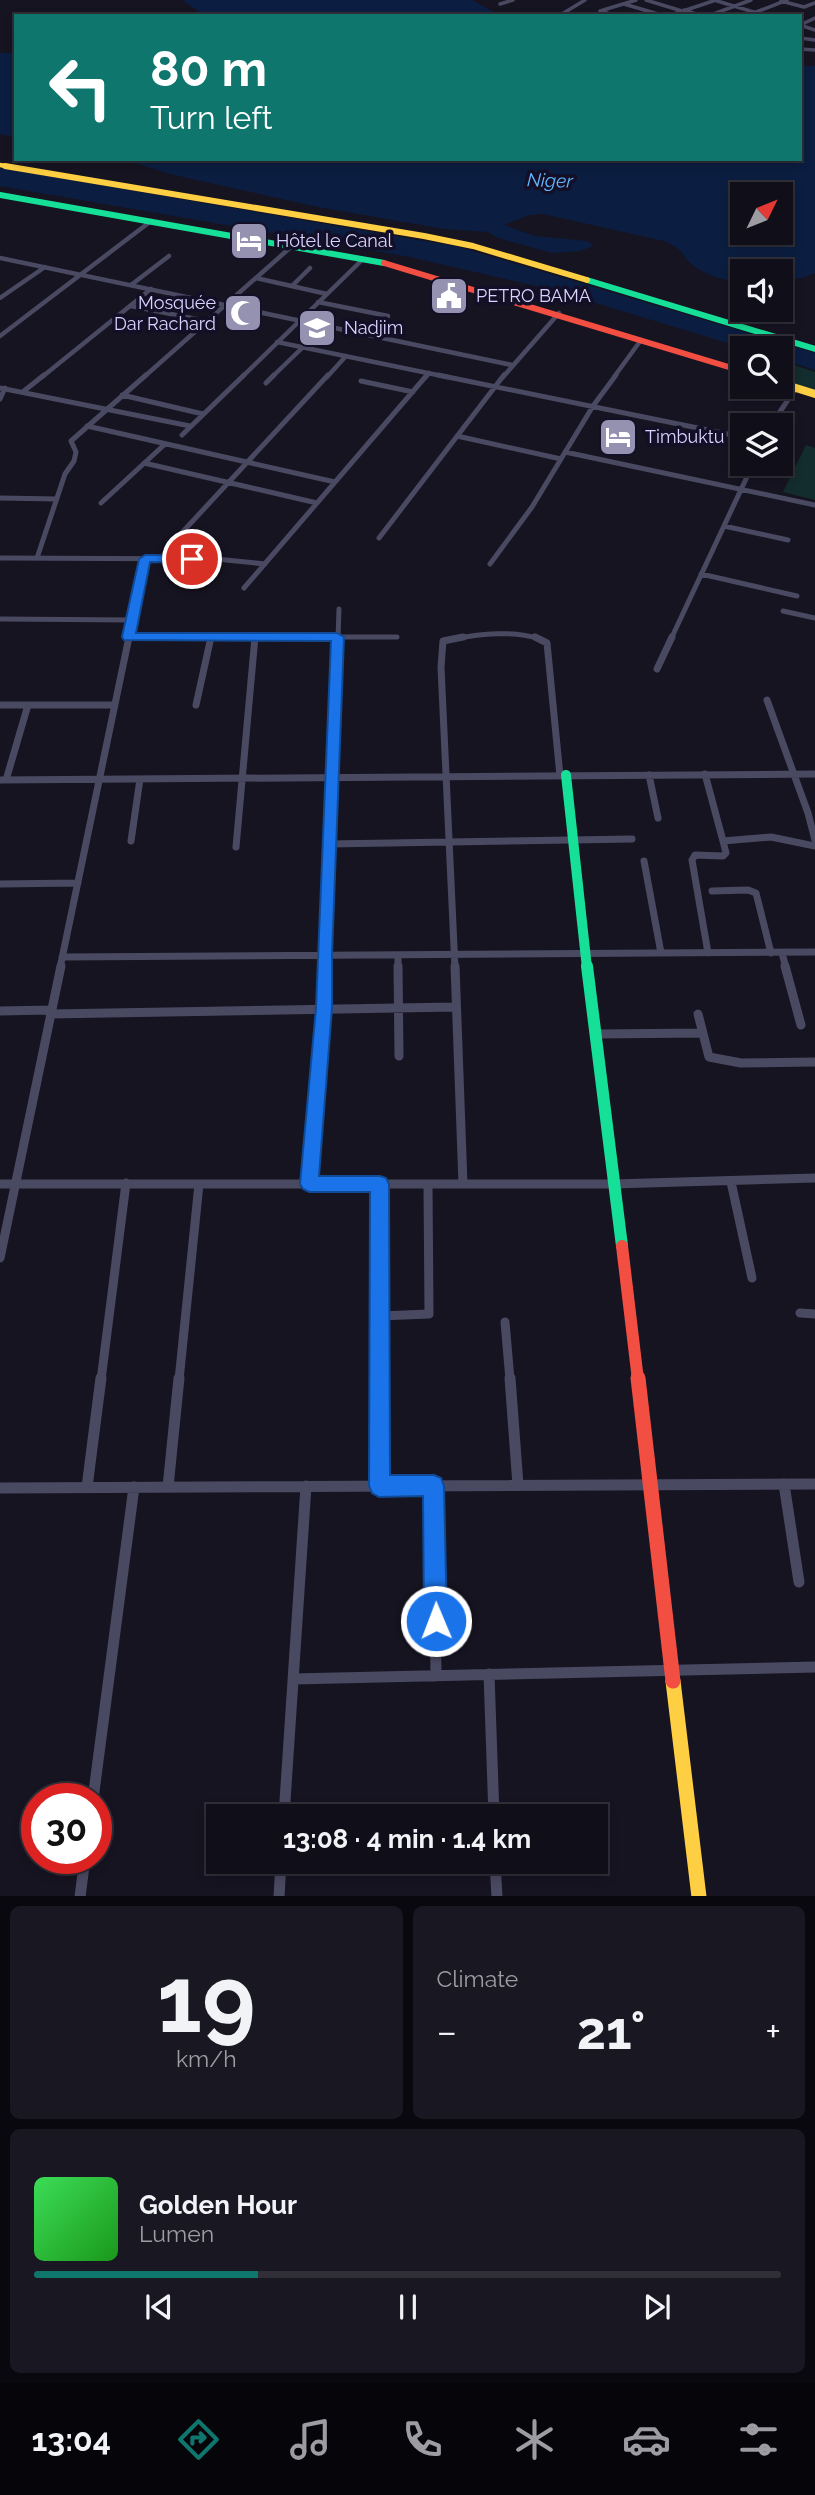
<!DOCTYPE html>
<html lang="en">
<head>
<meta charset="utf-8">
<style>
	:root { --surface:#100f19; --page:#191822; --text:#f1f3f6; --muted:#9c9ca2; --line:#302f38; --accent:#0f766e }
	body { margin:0; font-family:Raleway,sans-serif; background:var(--page); color:var(--text); height:100vh; display:flex; flex-direction:column; font-size:26px; white-space:nowrap }
	* { box-sizing:border-box; margin:0 }
	p { font-size:23px; color:var(--muted) }
	.icon { flex:none; width:38px; height:38px; fill:none; stroke:currentColor; stroke-width:2; stroke-linecap:round; stroke-linejoin:round }
	.map { position:relative; height:1896px; overflow:hidden }
	.drawer { display:flex; flex-direction:column; gap:10px; padding:10px; background:#09080e; flex:1 }
	.drawer>* { flex:none }
	.guide { position:absolute; left:14px; top:14px; width:788px; height:147px; border-radius:0px; box-shadow:0 4px 10px #0003,0 0 0 2px var(--line); background:#0f766e; color:#fff; overflow:hidden }
	.needle { width:46px; rotate:47deg }
	.tools { position:absolute; left:730px; top:182px; display:grid; gap:14px }
	.tools a { display:grid; place-items:center; width:63px; height:63px; border-radius:0px; background:var(--surface); box-shadow:0 4px 10px #0003,0 0 0 2px var(--line); font-size:35px }
	.speed { position:absolute; left:21px; top:1783px; display:flex; gap:14px; font-size:35px; font-weight:700; text-align:center }
	.speed>* { display:grid; place-content:center; width:91px; height:91px; border-radius:50%; background:var(--surface); box-shadow:0 4px 10px #0003,0 0 0 2px var(--line); line-height:1 }
	.speed .limit { border:10px solid #d22; background:#fff; color:#111 }
	.pin { position:absolute; display:grid; place-items:center; width:60px; height:60px; color:#fff; margin:-30px; border:4px solid #fff; border-radius:50%; box-shadow:0 2px 7px #0007 }
	.me { position:absolute; width:77px; margin:-38px; rotate:359deg; stroke-linejoin:round; filter:drop-shadow(0 0 5px #0008) }
	.turn { display:flex; align-items:center; gap:24px; height:147px; padding:0 21px; font-size:32px }
	.turn .icon { width:91px; height:91px; stroke-width:2.5 }
	.turn b { display:block; font-size:49px; line-height:60px }
	.big { font-size:52px; font-weight:700; line-height:1.1 }
	.drawer .widget { flex:1; display:flex; flex-direction:column; justify-content:center; gap:10px; min-width:0; padding:0 24px; border-radius:10px; background:var(--page) }
	.drawer .dial { align-items:center; gap:0 }
	.dial b { font-size:91px; line-height:1 }
	.song { display:flex; align-items:center; gap:21px }
	.cover { width:84px; height:84px; border-radius:10px; background:linear-gradient(135deg,hsl(130 70% 55%),hsl(120 70% 35%)) }
	.played { height:7px; border-radius:4px; background:linear-gradient(90deg,var(--accent) 30%,var(--line) 30%) }
	.keys { display:flex; justify-content:space-around; direction:ltr }
	.heat { display:flex; justify-content:space-between; align-items:center; font-size:38px; direction:ltr }
	.drawer .tiles { flex:1; display:grid; gap:10px; grid-template-columns:1fr 1fr }
	.widget:last-child { grid-column:span 2 }
	.trip { position:absolute; left:206px; top:1804px; width:402px; height:70px; border-radius:0px; background:var(--surface); box-shadow:0 4px 10px #0003,0 0 0 2px var(--line); font-weight:700; line-height:70px; text-align:center }
	.tab-bar { display:flex; height:112px; justify-content:space-around; align-items:center; background:#06060a; color:var(--muted) }
	.tab-bar .icon { width:49px; height:49px }
	.tab-bar .active { color:var(--accent) }
	.tab-bar b { font-size:32px; color:var(--text) }
	.map>svg:first-child { display:block }
	.green { fill:#132c2d }
	.water { fill:#0b1e41; fill-rule:evenodd }
	.lines { fill:none; stroke-linecap:round; stroke-linejoin:round }
	.street-far5 { stroke:#4a4962; stroke-width:3.5 }
	.street-far4 { stroke:#4a4962; stroke-width:4.5 }
	.street-far3 { stroke:#4a4962; stroke-width:5 }
	.street-far2 { stroke:#4a4962; stroke-width:7 }
	.street-far1 { stroke:#4a4962; stroke-width:9 }
	.street { stroke:#4a4962; stroke-width:11 }
	.fast-far2 { stroke:#16e098; stroke-width:6 }
	.fast-far1 { stroke:#16e098; stroke-width:10 }
	.fast { stroke:#16e098; stroke-width:12 }
	.slow-far3 { stroke:#ffcf43; stroke-width:4.5 }
	.slow-far2 { stroke:#ffcf43; stroke-width:6 }
	.slow-far1 { stroke:#ffcf43; stroke-width:8 }
	.slow { stroke:#ffcf43; stroke-width:15 }
	.jam-far2 { stroke:#f24e42; stroke-width:6 }
	.jam-far1 { stroke:#f24e42; stroke-width:12 }
	.jam { stroke:#f24e42; stroke-width:15 }
	.route { fill:#1a73e8; stroke:#114b97; stroke-width:2 }
	.labels { text-anchor:middle; stroke-width:7; stroke-linejoin:round; paint-order:stroke }
	.far-poi-label { font-size:18px; fill:#d9d4ff; stroke:#130f26; text-anchor:start }
	.far-water-label { font-size:19px; font-style:italic; fill:#62b6ff; stroke:#130f26 }
</style>
</head>
<body>
<div class="map">
<svg width="815" height="1897" viewBox="0 0 815 1897">
	<rect width="100%" height="100%" fill="#161421"/>
	<path class="green" d="M785,362L815,372V391L781,381V364Z
		M806,445L815,448V500L783,492Z"/>
	<path class="water" d="M182,0H472L501,16H206Z
		M0,53H16V137L0,134Z
		M800,66H815V273L801,278L781,280L780,271H742V281C727,282 706,275 694,266C679,254 687,251 664,241L543,214L529,215L504,225L535,236L587,241L594,246L580,251L552,253L498,238L488,232L444,229L318,207L170,174L123,159H800ZM780,194V233H742V194Z
		M0,168L459,247L815,353V370L781,359L780,348H744L553,290L410,257L0,186Z"/>
	<g class="lines">
		<path class="street-far5" d="M646,0L682,11
			M714,0L767,16
			M781,1L804,7L815,3
			M500,4L513,0
			M624,4L665,16
			M684,10L702,16
			M600,11L636,0
			M600,11L617,16
			M562,14L585,0
			M668,16L716,0
			M708,16L751,0
			M746,16L787,0
			M800,25L815,18
			M800,25L815,30
			M800,38L815,40
			M800,49L815,50"/>
		<path class="street-far4" d="M0,258L512,365
			M256,278L327,294
			M131,285L169,256
			M292,286L310,268
			M0,298L45,267
			M318,302L388,316
			M131,306L206,321
			M0,336L151,221
			M277,342L447,377
			M42,377L151,289
			M144,377L292,246
			M242,377L363,259
			M272,377L302,348
			M327,377L346,356
			M426,377L429,373
			M503,377L559,313
			M614,377L641,340"/>
		<path class="street-far3" d="M438,375L742,437
			M361,381L413,392
			M266,383L274,375
			M0,388L190,426
			M24,391L44,375
			M122,395L203,414
			M0,399L5,388
			M771,425L796,388
			M87,426L335,482
			M182,435L244,375
			M457,436L561,459
			M565,452L815,505
			M144,463L317,503
			M0,498L57,499
			M101,503L165,444
			M724,526L788,540
			M177,538L328,375
			M379,538L504,375
			M0,558L216,559L265,564
			M37,558L65,474L74,461L76,452L71,441L146,375
			M490,564L532,507L593,406L616,375
			M701,574L797,596
			M244,588L427,375
			M783,611L815,618
			M0,619L132,620
			M128,637H397
			M128,639L145,559
			M210,639L211,636
			M338,639L339,609
			M452,639C481,634 512,630 540,639
			M671,639L753,464"/>
		<path class="street-far2" d="M535,637L547,643L560,776
			M657,669L672,637
			M767,700L808,813L815,840
			M0,705H114
			M196,705L211,637
			M705,774L723,841L771,837L815,846
			M649,775L658,818
			M0,780L815,774
			M6,780L28,705
			M131,841L140,779
			M329,844L632,839
			M236,847L255,637
			M644,861L661,953
			M0,884L78,883
			M712,891L748,890L756,893L771,953
			M708,953L692,860L695,855L723,856L726,853L723,841
			M782,953L786,968
			M398,956V968
			M62,957L815,952
			M60,968L129,637
			M326,968L338,637
			M455,968L441,667L443,641L463,637"/>
		<path class="street-far1" d="M398,966L399,1056
			M455,966L463,1184
			M785,966L801,1025
			M0,1011L51,1010
			M50,1014L455,1007
			M698,1014L709,1057L741,1063L815,1062
			M596,1034L702,1033
			M731,1182L752,1278
			M0,1184H614L815,1178
			M309,1184L326,966
			M0,1258L61,966
			M800,1313L815,1314
			M380,1316L429,1314L428,1184
			M505,1322L510,1380
			M101,1380L126,1183
			M179,1380L199,1184
			M379,1380L380,1184"/>
		<path class="street" d="M510,1378L518,1485
			M784,1484L799,1582
			M379,1486V1378
			M434,1486L436,1676
			M87,1487L101,1378
			M168,1487L179,1378
			M0,1488L815,1484
			M489,1674L494,1816
			M293,1679L815,1667
			M93,1799L134,1487
			M284,1816L306,1486
			M495,1862L497,1897
			M80,1897L85,1858
			M279,1897L281,1862"/>
		<path class="fast-far2" d="M0,195L384,263
			M587,280L815,349"/>
		<path class="fast-far1" d="M566,775L587,968"/>
		<path class="fast" d="M587,966L622,1246"/>
		<path class="slow-far3" d="M0,165L16,168"/>
		<path class="slow-far2" d="M5,166L424,236L473,246L587,280"/>
		<path class="slow-far1" d="M780,383L815,394"/>
		<path class="slow" d="M673,1681L699,1897"/>
		<path class="jam-far2" d="M384,263L742,371"/>
		<path class="jam-far1" d="M622,1246L638,1380"/>
		<path class="jam" d="M638,1378L673,1681"/>
	</g>
	<path class="route" d="M145,555H192L199,559L192,563L150,562L136,633H337L344,637L332,955V1008L319,1176H380L386,1178L389,1184L390,1475H434L441,1478L444,1486L447,1621L444,1629L436,1633L428,1629L424,1621L423,1496L379,1497L372,1493L369,1486L370,1192H309L303,1189L300,1184L316,1008L331,641L124,640L122,637L139,559Z"/>
	<defs>
		<symbol id="hotel-square" viewBox="-11 -11 22 22"><rect x="-9" y="-9" width="18" height="18" rx="4" fill="#9591b1" stroke="#130f26"/><path d="M-6-4.5h1.5V1H6V5H4.5V3h-9V5H-6ZM-4 0a1.8 1.8 0 1 1 3.6 0ZM.5 0V-2.5h3Q6-2.5 6 0Z" fill="#fff"/></symbol>
		<symbol id="civic-square" viewBox="-11 -11 22 22"><rect x="-9" y="-9" width="18" height="18" rx="4" fill="#9591b1" stroke="#130f26"/><path d="M-.6-6.5H3V-4.5H.6V-3L4-1V1h2V6H-6V1h2V-1L-.6-3ZM-1.2 2.5V6h2.4V2.5Z" fill="#fff"/></symbol>
		<symbol id="mosque-square" viewBox="-11 -11 22 22"><rect x="-9" y="-9" width="18" height="18" rx="4" fill="#9591b1" stroke="#130f26"/><path d="M3.5-4.9A6 6 0 1 0 3.5 4.9A5 5 0 1 1 3.5-4.9Z" fill="#fff"/></symbol>
		<symbol id="university-square" viewBox="-11 -11 22 22"><rect x="-9" y="-9" width="18" height="18" rx="4" fill="#9591b1" stroke="#130f26"/><path d="M0-5L7-2L0 1L-7-2ZM-4 1L0 2.5L4 1V4Q0 6-4 4Z" fill="#fff"/></symbol>
	</defs>
	<g fill-rule="evenodd">
		<use href="#hotel-square" x="227" y="219" width="44" height="44"/>
		<use href="#civic-square" x="427" y="274" width="44" height="44"/>
		<use href="#mosque-square" x="221" y="291" width="44" height="44"/>
		<use href="#university-square" x="295" y="306" width="44" height="44"/>
		<use href="#hotel-square" x="596" y="415" width="44" height="44"/>
	</g>
	<g class="labels">
		<g class="far-poi-label">
			<text x="276" y="247">Hôtel le Canal</text>
			<text x="476" y="302">PETRO BAMA</text>
			<text x="216" y="309" text-anchor="end">Mosquée<tspan x="216" dy="21">Dar Rachard</tspan></text>
			<text x="344" y="334">Nadjim</text>
			<text x="645" y="443">Timbuktu</text>
		</g>
		<g class="far-water-label">
			<text transform="translate(550 180) rotate(2)" y="7">Niger</text>
		</g>
	</g>
</svg>
<div class="tools">
<a><svg class="needle" viewBox="-14 -14 28 28"><path d="M0-13l5 13h-10z" fill="#e53935"/><path d="M0 13l5-13h-10z" fill="#9c9ca2"/></svg></a>
<a><svg class="icon" aria-label="sound" viewBox="0 0 24 24"><path d="M4 9h4l5-4v14l-5-4H4zM17 9q2 3 0 6"/></svg></a>
<a><svg class="icon" aria-label="search" viewBox="0 0 24 24"><circle cx="10" cy="10" r="6"/><path d="M15 15l6 6"/></svg></a>
<a><svg class="icon" aria-label="layers" viewBox="0 0 24 24"><path d="M12 4l9 5-9 5-9-5zM3 14l9 5 9-5"/></svg></a>
</div>
<div class="speed"><div class="limit">30</div></div>
<div class="pin" style="left:192px;top:559px;background:#d93025"><svg class="icon" aria-label="arrive" viewBox="0 0 24 24"><path d="M6 21V4h12l-3 4 3 4H6"/></svg></div>
<svg class="me" style="left:436px;top:1621px" viewBox="-20 -20 40 40"><circle r="17" fill="#1a73e8" stroke="#fff" stroke-width="3"/><path d="M0-11L8 9 0 5-8 9z" fill="#fff"/></svg>
<div class="trip">13:08 · 4 min · 1.4 km</div>
<div class="guide">
<div class="turn"><svg class="icon" aria-label="left" viewBox="0 0 24 24"><path d="M17 20v-9H6M10 6l-5 5 5 5"/></svg><div><b>80 m</b>Turn left</div></div>
</div>
</div>
<section class="drawer">
<div class="tiles">
<div class="widget dial"><b>19</b><p>km/h</p></div>
<div class="widget"><p>Climate</p>
<div class="heat"><a>−</a><b class="big">21°</b><a>+</a></div>
</div>
<div class="widget">
<div class="song"><i class="cover"></i><div><b>Golden Hour</b><p>Lumen</p></div></div>
<div class="played"></div>
<div class="keys"><svg class="icon" aria-label="previous" viewBox="0 0 24 24"><path d="M18 5L8 12l10 7zM5 5v14"/></svg><svg class="icon" aria-label="pause" viewBox="0 0 24 24"><path d="M8 5v14M16 5v14"/></svg><svg class="icon" aria-label="next" viewBox="0 0 24 24"><path d="M6 5l10 7-10 7zM19 5v14"/></svg></div>
</div>
</div>
</section>
<nav class="tab-bar">
<b>13:04</b>
<svg class="icon active" aria-label="directions" viewBox="0 0 24 24"><path d="M12 3l9 9-9 9-9-9zM9 14v-3h6M13 9l2 2-2 2"/></svg>
<svg class="icon" aria-label="music" viewBox="0 0 24 24"><path d="M9 18V5l10-2v13"/><circle cx="6" cy="18" r="3"/><circle cx="16" cy="16" r="3"/></svg>
<svg class="icon" aria-label="phone" viewBox="0 0 24 24"><path d="M5 4h4l2 5-3 2q2 4 5 5l2-3 5 2v4C11 20 4 13 5 4z"/></svg>
<svg class="icon" aria-label="climate" viewBox="0 0 24 24"><path d="M12 3v18M4 7l16 10M4 17L20 7"/></svg>
<svg class="icon" aria-label="car" viewBox="0 0 24 24"><path d="M5 17H2v-5l4-1 3-4h7l3 4 3 1v5h-3M9 17h6M6 11h13"/><circle cx="7" cy="17" r="2"/><circle cx="17" cy="17" r="2"/></svg>
<svg class="icon" aria-label="filters" viewBox="0 0 24 24"><path d="M4 7h16M4 17h16"/><circle cx="9" cy="7" r="2"/><circle cx="15" cy="17" r="2"/></svg>
</nav>
</body>
</html>
